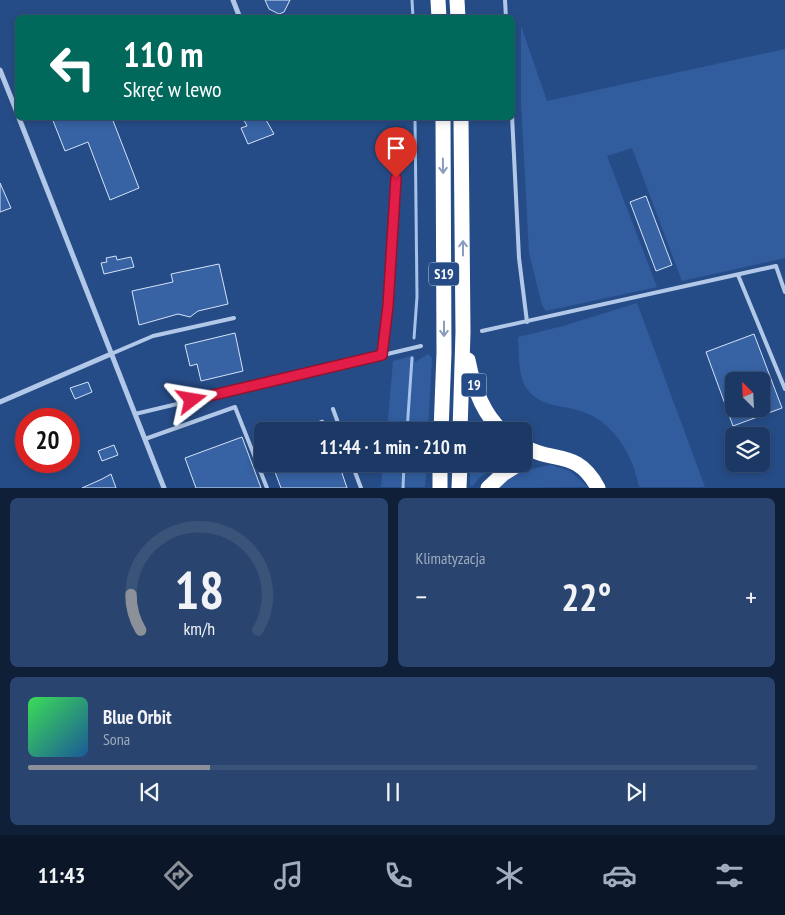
<!DOCTYPE html>
<html lang="pl">
<head>
<meta charset="utf-8">
<style>
	:root { --surface:#1c3965; --page:#29446e; --text:#f1f3f6; --muted:#a0acbf; --line:#3a5379; --accent:#8c9099 }
	body { margin:0; font-family:"PT Sans Narrow",sans-serif; background:var(--page); color:var(--text); height:100vh; display:flex; flex-direction:column; font-size:19px; white-space:nowrap }
	* { box-sizing:border-box; margin:0 }
	p { font-size:16px; color:var(--muted) }
	.icon { flex:none; width:28px; height:28px; fill:none; stroke:currentColor; stroke-width:2; stroke-linecap:round; stroke-linejoin:round }
	.map { position:relative; height:488px; overflow:hidden }
	.side { display:flex; flex-direction:column; gap:10px; padding:10px; background:#0f1f38; flex:1 }
	.side>* { flex:none }
	.guide { position:absolute; left:15px; top:15px; width:500px; height:105px; border-radius:8px; box-shadow:0 2px 8px #0003,0 0 0 1px var(--line); background:#00695c; color:#fff; overflow:hidden }
	.needle { width:32px; rotate:336deg }
	.tools { position:absolute; left:725px; top:372px; display:grid; gap:10px }
	.tools a { display:grid; place-items:center; width:45px; height:45px; border-radius:8px; background:var(--surface); box-shadow:0 2px 8px #0003,0 0 0 1px var(--line); font-size:25px }
	.speed { position:absolute; left:15px; top:408px; display:flex; gap:10px; font-size:25px; font-weight:700; text-align:center }
	.speed>* { display:grid; place-content:center; width:65px; height:65px; border-radius:50%; background:var(--surface); box-shadow:0 2px 8px #0003,0 0 0 1px var(--line); line-height:1 }
	.speed .limit { border:8px solid #d22; background:#fff; color:#111 }
	.pin { position:absolute; display:grid; place-items:center; width:42px; height:42px; color:#fff; margin:-51px -21px; border-radius:50% 50% 50% 0; rotate:-45deg; box-shadow:0 0 5px #0007 }
	.pin .icon { rotate:45deg }
	.me { position:absolute; width:55px; margin:-28px; rotate:76deg; stroke-linejoin:round; filter:drop-shadow(0 0 4px #0008) }
	.turn { display:flex; align-items:center; gap:18px; height:105px; padding:0 25px; font-size:22px }
	.turn .icon { width:65px; height:65px; stroke-width:2.5 }
	.turn b { display:block; font-size:35px; line-height:42px }
	.big { font-size:38px; font-weight:700; line-height:1.1 }
	.side .tile { flex:1; display:flex; flex-direction:column; justify-content:center; gap:8px; min-width:0; padding:0 18px; border-radius:8px; background:var(--page) }
	.side .dial { align-items:center; gap:0 }
	.dial svg { height:130px; overflow:visible; fill:none; stroke:var(--line); stroke-width:7; stroke-linecap:round; text-anchor:middle }
	.dial text { fill:var(--text); stroke:none }
	.song { display:flex; align-items:center; gap:15px }
	.cover { width:60px; height:60px; border-radius:8px; background:linear-gradient(135deg,hsl(130 70% 55%),hsl(210 70% 35%)) }
	.played { height:5px; border-radius:2px; background:linear-gradient(90deg,var(--accent) 25%,var(--line) 25%) }
	.keys { display:flex; justify-content:space-around; direction:ltr }
	.heat { display:flex; justify-content:space-between; align-items:center; font-size:28px; direction:ltr }
	.side .tiles { flex:1; display:grid; gap:10px; grid-template-columns:1fr 1fr }
	.tile:last-child { grid-column:span 2 }
	.trip { position:absolute; left:254px; top:422px; width:278px; height:50px; border-radius:8px; background:var(--surface); box-shadow:0 2px 8px #0003,0 0 0 1px var(--line); font-weight:700; line-height:50px; text-align:center }
	.dock { display:flex; height:80px; justify-content:space-around; align-items:center; background:#0b1728; color:var(--muted) }
	.dock .icon { width:35px; height:35px }
	.dock .selected { color:var(--accent) }
	.dock b { font-size:22px; color:var(--text) }
	.map>svg:first-child { display:block }
	.green { fill:#315d9e }
	.lines { fill:none; stroke-linecap:round; stroke-linejoin:round }
	.stream { stroke:#a6c2e9; stroke-width:3 }
	.building { fill:#3762a3; stroke:#d5e3f7; fill-rule:evenodd }
	.lane { stroke:#b2c8e8; stroke-width:4 }
	.street { stroke:#b2c8e8; stroke-width:5 }
	.highway { stroke:#fff; stroke-width:15 }
	.oneway { stroke:#889dbd }
	.route-casing { stroke:#92132f; stroke-width:12 }
	.route { stroke:#e11d48; stroke-width:9 }
	.labels { text-anchor:middle; stroke-width:5; stroke-linejoin:round; paint-order:stroke }
	.shield { fill:#264c87; stroke:#bec9db; stroke-width:1 }
	.shield-label { font-size:14px; font-weight:bold; fill:#fff }
</style>
</head>
<body>
<div class="map">
<svg width="785" height="488" viewBox="0 0 785 488">
	<rect width="100%" height="100%" fill="#264c87"/>
	<path class="green" d="M521,26L547,101L785,49V258L682,281L632,148L607,156L657,287L546,311L542,305L529,253L521,101Z
		M637,303L705,487H639C634,458 616,425 586,413C565,404 542,409 527,389C518,377 519,352 518,337L563,326Z
		M428,354L432,358L428,431H387L393,361L414,355L415,362Z
		M383,464H427L425,487H381Z
		M470,464H500L479,478L473,486H470Z
		M551,465L570,471L588,487L496,488L521,471Z"/>
	<g class="lines">
		<path class="stream" d="M412,0L413,18
			M414,338L417,297L415,118
			M407,431L412,358
			M403,488L404,464"/>
	</g>
	<path class="building" d="M265,0H290L284,12L279,14L269,9Z
		M52,118H112L139,188L110,200L88,142L65,151Z
		M243,118H265L274,134L248,144L241,128L247,126Z
		M0,183L11,208L0,212Z
		M646,196L672,265L656,271L630,202Z
		M116,256L117,260L131,257L134,267L104,274L101,263L107,262L106,258Z
		M219,264L228,304L198,311L190,317L178,314L139,325L132,291L173,282L171,274Z
		M235,333L243,371L201,381L197,364L190,366L185,345Z
		M754,334L782,408L733,426L706,352ZM734,381H761V409H734Z
		M88,382L92,392L75,399L70,388Z
		M323,420L327,431H294V430Z
		M242,437L261,488H196L185,458Z
		M114,445L118,455L102,461L98,451Z
		M272,464H339L347,488H281Z
		M111,474L116,488H82L102,479Z"/>
	<g class="lines">
		<path class="lane" d="M505,0L506,18
			M512,115L519,258L527,322
			M738,275L785,389
			M482,331L776,266L785,292
			M111,354L153,336L234,318
			M382,355L388,306L396,178
			M333,409L341,431
			M135,414L421,346
			M145,439L235,407L267,488
			M352,464L361,488"/>
		<path class="street" d="M233,0L240,18
			M0,70L18,115
			M19,118L164,488
			M0,402L111,354"/>
		<path class="highway" d="M438,0L439,18
			M457,0L458,18
			M468,360C473,386 482,413 502,431
			M441,431L444,353L443,118
			M460,431L463,332L461,118
			M522,445C553,465 576,447 598,488
			M440,488V464
			M459,488L460,464
			M488,488L503,474L519,464"/>
	</g>
	<defs><path id="oneway-shaft" d="M-6 0H5M1.5-3L5.5 0L1.5 3" fill="none" stroke-width="1.6" stroke-linecap="round" stroke-linejoin="round" transform="scale(1.25)"/></defs>
	<g class="oneway">
		<use href="#oneway-shaft" transform="translate(443 166) rotate(89)"/>
		<use href="#oneway-shaft" transform="translate(463 248) rotate(-90)"/>
		<use href="#oneway-shaft" transform="translate(444 329) rotate(90)"/>
	</g>
	<g class="lines">
		<defs>
			<path id="route" d="M192,400L382,355L388,306L396,178"/>
		</defs>
		<use href="#route" class="route-casing"/>
		<use href="#route" class="route"/>
	</g>
	<g class="labels">
		<g class="shield">
			<rect x="429" y="262.5" width="30" height="23" rx="4"/>
			<rect x="461.5" y="373.5" width="25" height="23" rx="4"/>
		</g>
		<g class="shield-label">
			<text x="444" y="279">S19</text>
			<text x="474" y="390">19</text>
		</g>
	</g>
</svg>
<div class="tools">
<a><svg class="needle" viewBox="-14 -14 28 28"><path d="M0-13l5 13h-10z" fill="#e53935"/><path d="M0 13l5-13h-10z" fill="#a0acbf"/></svg></a>
<a><svg class="icon" aria-label="layers" viewBox="0 0 24 24"><path d="M12 4l9 5-9 5-9-5zM3 14l9 5 9-5"/></svg></a>
</div>
<div class="speed"><div class="limit">20</div></div>
<div class="pin" style="left:396px;top:178px;background:#d93025"><svg class="icon" aria-label="arrive" viewBox="0 0 24 24"><path d="M6 21V4h12l-3 4 3 4H6"/></svg></div>
<svg class="me" style="left:192px;top:400px" viewBox="-20 -20 40 40"><path d="M0-17L14 15 0 8-14 15z" fill="#e11d48" stroke="#fff" stroke-width="4"/></svg>
<div class="trip">11:44 · 1 min · 210 m</div>
<div class="guide">
<div class="turn"><svg class="icon" aria-label="left" viewBox="0 0 24 24"><path d="M17 20v-9H6M10 6l-5 5 5 5"/></svg><div><b>110 m</b>Skręć w lewo</div></div>
</div>
</div>
<section class="side">
<div class="tiles">
<div class="tile dial"><svg viewBox="0 0 100 80">
<path d="M14 69A42 42 0 1 1 86 69"/>
<path d="M14 69A42 42 0 0 1 8 47" stroke="#8c9099"/>
<text x="50" y="56" font-size="32" font-weight="700">18</text>
<text x="50" y="72" font-size="11">km/h</text>
</svg></div>
<div class="tile"><p>Klimatyzacja</p>
<div class="heat"><a>−</a><b class="big">22°</b><a>+</a></div>
</div>
<div class="tile">
<div class="song"><i class="cover"></i><div><b>Blue Orbit</b><p>Sona</p></div></div>
<div class="played"></div>
<div class="keys"><svg class="icon" aria-label="previous" viewBox="0 0 24 24"><path d="M18 5L8 12l10 7zM5 5v14"/></svg><svg class="icon" aria-label="pause" viewBox="0 0 24 24"><path d="M8 5v14M16 5v14"/></svg><svg class="icon" aria-label="next" viewBox="0 0 24 24"><path d="M6 5l10 7-10 7zM19 5v14"/></svg></div>
</div>
</div>
</section>
<nav class="dock">
<b>11:43</b>
<svg class="icon selected" aria-label="directions" viewBox="0 0 24 24"><path d="M12 3l9 9-9 9-9-9zM9 14v-3h6M13 9l2 2-2 2"/></svg>
<svg class="icon" aria-label="music" viewBox="0 0 24 24"><path d="M9 18V5l10-2v13"/><circle cx="6" cy="18" r="3"/><circle cx="16" cy="16" r="3"/></svg>
<svg class="icon" aria-label="phone" viewBox="0 0 24 24"><path d="M5 4h4l2 5-3 2q2 4 5 5l2-3 5 2v4C11 20 4 13 5 4z"/></svg>
<svg class="icon" aria-label="climate" viewBox="0 0 24 24"><path d="M12 3v18M4 7l16 10M4 17L20 7"/></svg>
<svg class="icon" aria-label="car" viewBox="0 0 24 24"><path d="M5 17H2v-5l4-1 3-4h7l3 4 3 1v5h-3M9 17h6M6 11h13"/><circle cx="7" cy="17" r="2"/><circle cx="17" cy="17" r="2"/></svg>
<svg class="icon" aria-label="filters" viewBox="0 0 24 24"><path d="M4 7h16M4 17h16"/><circle cx="9" cy="7" r="2"/><circle cx="15" cy="17" r="2"/></svg>
</nav>
</body>
</html>
